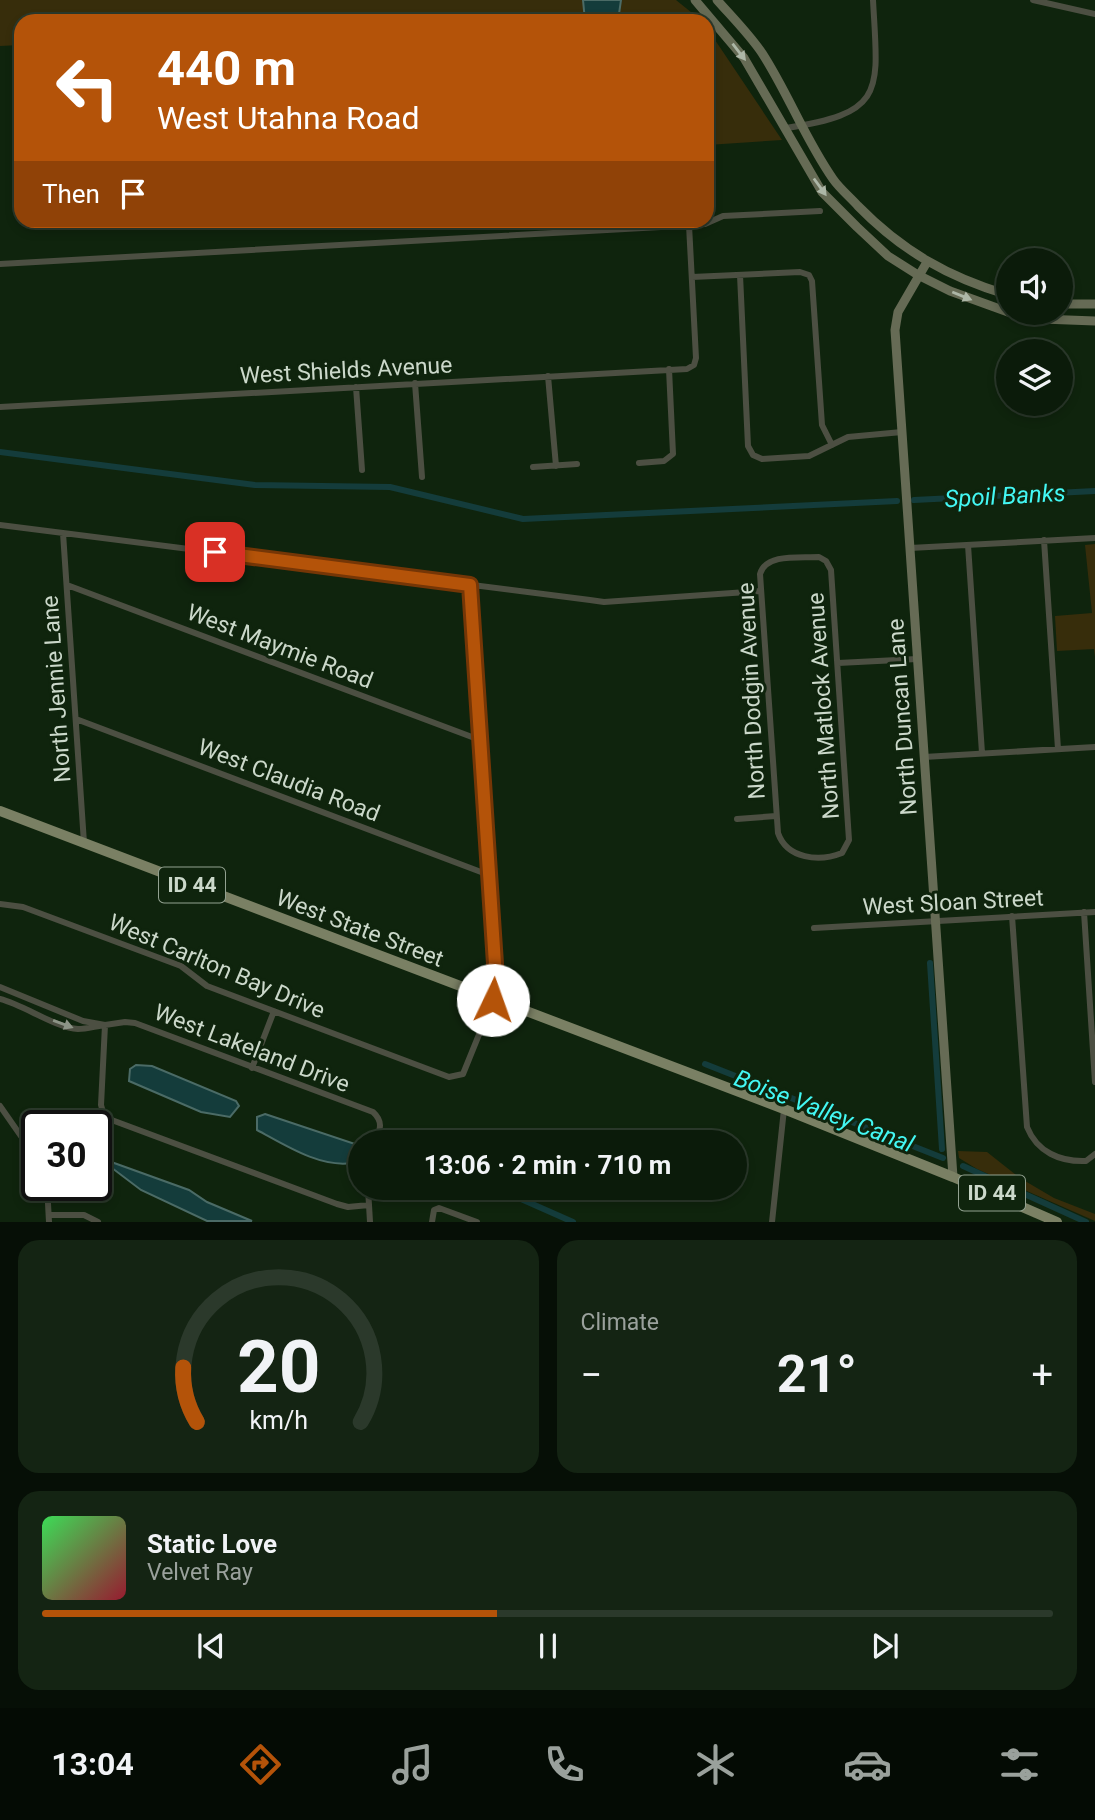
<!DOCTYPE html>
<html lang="en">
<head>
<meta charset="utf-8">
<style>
	:root { --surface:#0b1b0a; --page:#142413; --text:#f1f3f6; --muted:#9aa19c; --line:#2b392b; --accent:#b45309 }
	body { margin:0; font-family:Roboto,sans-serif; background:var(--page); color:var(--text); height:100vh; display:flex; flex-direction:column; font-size:26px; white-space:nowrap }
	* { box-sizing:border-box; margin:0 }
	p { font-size:23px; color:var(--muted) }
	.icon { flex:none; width:38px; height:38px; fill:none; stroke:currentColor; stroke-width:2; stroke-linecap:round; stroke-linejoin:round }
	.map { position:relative; height:1222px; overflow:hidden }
	.details { display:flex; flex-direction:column; gap:18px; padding:18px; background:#060f06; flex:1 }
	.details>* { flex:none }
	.hud { position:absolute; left:14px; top:14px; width:700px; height:214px; border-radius:21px; box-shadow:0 4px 10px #0003,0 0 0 2px var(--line); background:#b45309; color:#fff; overflow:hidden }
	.fabs { position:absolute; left:996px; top:248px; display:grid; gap:14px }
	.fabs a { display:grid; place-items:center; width:77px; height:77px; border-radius:50%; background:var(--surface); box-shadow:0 4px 10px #0003,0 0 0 2px var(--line); font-size:35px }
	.speed { position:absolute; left:21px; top:1110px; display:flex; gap:14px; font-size:35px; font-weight:700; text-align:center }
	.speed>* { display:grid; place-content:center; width:91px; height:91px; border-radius:50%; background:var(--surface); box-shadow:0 4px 10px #0003,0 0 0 2px var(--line); line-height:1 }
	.speed .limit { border:4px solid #111; border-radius:10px; background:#fff; color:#111 }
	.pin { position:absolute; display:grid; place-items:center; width:60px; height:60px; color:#fff; margin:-30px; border-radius:14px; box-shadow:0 4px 10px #0006 }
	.me { position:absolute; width:77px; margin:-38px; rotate:3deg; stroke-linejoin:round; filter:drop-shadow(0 0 5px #0008) }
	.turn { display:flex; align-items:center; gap:24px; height:147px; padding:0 28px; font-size:32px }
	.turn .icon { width:91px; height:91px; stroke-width:2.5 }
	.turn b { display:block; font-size:49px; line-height:60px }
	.then { display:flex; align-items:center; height:66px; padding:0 28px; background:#0003; gap:14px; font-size:26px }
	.big { font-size:52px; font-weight:700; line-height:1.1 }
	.details .card { flex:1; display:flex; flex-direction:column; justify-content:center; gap:10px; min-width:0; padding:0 24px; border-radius:21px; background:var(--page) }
	.details .dial { align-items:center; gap:0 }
	.dial svg { height:182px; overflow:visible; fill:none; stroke:var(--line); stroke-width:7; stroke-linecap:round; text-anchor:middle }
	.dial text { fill:var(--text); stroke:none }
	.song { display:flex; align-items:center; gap:21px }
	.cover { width:84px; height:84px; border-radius:10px; background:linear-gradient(135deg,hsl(130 70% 55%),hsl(350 70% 35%)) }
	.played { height:7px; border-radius:4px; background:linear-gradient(90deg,var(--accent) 45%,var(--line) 45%) }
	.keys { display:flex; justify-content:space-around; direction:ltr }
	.heat { display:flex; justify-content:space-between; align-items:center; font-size:38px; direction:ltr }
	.details .tiles { flex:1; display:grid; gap:18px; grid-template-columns:1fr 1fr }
	.card:last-child { grid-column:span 2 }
	.trip { position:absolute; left:348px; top:1130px; width:399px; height:70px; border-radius:35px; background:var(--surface); box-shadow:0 4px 10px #0003,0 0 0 2px var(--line); font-weight:700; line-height:70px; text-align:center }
	.menu { display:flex; height:112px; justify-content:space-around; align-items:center; background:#040b04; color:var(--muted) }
	.menu .icon { width:49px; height:49px }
	.menu .active { color:var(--accent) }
	.menu b { font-size:32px; color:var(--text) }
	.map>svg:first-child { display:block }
	.green { fill:#372d0b }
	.water { fill:#143c3b; stroke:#4b6b66; stroke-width:2 }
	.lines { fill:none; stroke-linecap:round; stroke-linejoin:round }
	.canal { stroke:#143c3b; stroke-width:6 }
	.street { stroke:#4c4f42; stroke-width:6 }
	.secondary { stroke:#666b55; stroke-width:9 }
	.primary { stroke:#7a8064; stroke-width:10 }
	.oneway { fill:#adb7a7 }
	.oneway2 { fill:#8c9486 }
	.route-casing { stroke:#753606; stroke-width:18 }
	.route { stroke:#b45309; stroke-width:12 }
	.labels { text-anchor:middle; stroke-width:6; stroke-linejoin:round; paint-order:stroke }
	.shield { fill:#0f240d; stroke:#93a291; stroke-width:2 }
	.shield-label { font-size:21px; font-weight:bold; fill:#cbd8ca }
	.street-label { font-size:23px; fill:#cbd8ca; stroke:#0f240d }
	.water-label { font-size:24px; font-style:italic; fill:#43f7f3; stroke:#0f240d }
</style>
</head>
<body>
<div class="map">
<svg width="1095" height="1222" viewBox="0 0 1095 1222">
	<rect width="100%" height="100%" fill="#0f240d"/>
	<path class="green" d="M0,0H676L702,21H21V45L0,46Z
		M707,28L782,140L707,145Z
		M1095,544V657L1094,649L1057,651L1055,616L1092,613L1085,545Z
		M958,1151L987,1152L1020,1178L1054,1198L1095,1214V1221L977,1169L959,1158Z"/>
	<path class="water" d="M583,0H621L618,21H585Z
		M136,1065L152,1066L236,1101L239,1106L230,1117L201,1112L129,1081L130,1069Z
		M265,1114L355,1144L358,1154L352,1163C320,1168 285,1145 257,1130V1117Z
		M103,1159L189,1190L207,1202L252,1221H207L141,1190L104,1162Z"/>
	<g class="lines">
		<path class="canal" d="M0,452L255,485L390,487L523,519L897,501
			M914,500L1095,491
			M930,963L942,1149
			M705,1064L943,1158
			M389,1142L391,1143
			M963,1166L1086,1222
			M496,1188L573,1222"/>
		<path class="street" d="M1033,0L1095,14
			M786,128C887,113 878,91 873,0
			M0,264L661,227L705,224L723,216L820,211
			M740,275L748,446L753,455L762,459L809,456L848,437L902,432
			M692,277L800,272L809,275L812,281L822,425L832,445
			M548,376L556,466
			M415,383L422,477
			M356,387L362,470
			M0,407L687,369L694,365L696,358L689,225
			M639,463L664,461L673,454L669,369
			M533,467L577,464
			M0,525L590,600L604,602L761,591
			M63,533L84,843
			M1044,540L1058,749
			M968,545L982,753
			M910,548L1095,538
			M819,557L826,561L831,570L849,840L842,853C819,862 787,859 778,833L760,574C766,553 800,558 819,557Z
			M67,585L480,740
			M838,663L917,659
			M76,719L489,875
			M924,757L1095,747
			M737,819L776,816
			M0,904L23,907L181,966L207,986L449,1077L463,1074L493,1000L496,979L470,585
			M1084,912L1095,1082
			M1012,916L1027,1127C1037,1152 1060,1162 1086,1161L1095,1154
			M814,928L1095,912
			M0,987L83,1021L105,1025C96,1026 87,1029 78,1029C56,1028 24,1005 0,999
			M252,1068L274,1011
			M0,1106L37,1159
			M47,1185L49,1222
			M368,1188L370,1222
			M369,1205L348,1207L337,1204L109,1119L103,1112L101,1105L105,1025L125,1022L135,1023L373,1112C384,1122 380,1130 375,1143
			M49,1215H84L98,1222
			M432,1222L434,1210L439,1208L477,1222
			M772,1222L784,1109"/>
		<path class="secondary" d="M695,0L744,58L822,192L857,227L888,256L918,275L950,291L1008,312
			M717,0C732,17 749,34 762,53C788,93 805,139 833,179C840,189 850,197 858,206C902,251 948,277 1008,295
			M927,262L898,312L895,330L953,1177
			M1060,304H1095
			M1015,313L1042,319L1095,321"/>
		<path class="primary" d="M0,811L784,1109L953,1177L1057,1222"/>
	</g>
	<defs><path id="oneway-solid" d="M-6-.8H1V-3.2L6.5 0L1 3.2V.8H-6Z" transform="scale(1.75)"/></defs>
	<g class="oneway">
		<use href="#oneway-solid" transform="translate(739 52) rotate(52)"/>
		<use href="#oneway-solid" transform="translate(820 187) rotate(54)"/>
		<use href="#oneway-solid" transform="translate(962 296) rotate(22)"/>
	</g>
	<use class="oneway2" href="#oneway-solid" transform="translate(63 1024) rotate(20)"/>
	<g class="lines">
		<defs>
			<path id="route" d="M215,552L470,585L496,979L493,1000"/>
		</defs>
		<use href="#route" class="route-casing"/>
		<use href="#route" class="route"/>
	</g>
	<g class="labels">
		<g class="shield">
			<rect x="159" y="867.5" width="66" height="35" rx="5"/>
			<rect x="959" y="1175.5" width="66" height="35" rx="5"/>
		</g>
		<g class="shield-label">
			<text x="192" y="892">ID 44</text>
			<text x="992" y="1200">ID 44</text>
		</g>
		<g class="street-label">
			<text transform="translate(346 370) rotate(-3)" y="8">West Shields Avenue</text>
			<text transform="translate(280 646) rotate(21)" y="8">West Maymie Road</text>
			<text transform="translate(56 689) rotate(-94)" y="8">North Jennie Lane</text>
			<text transform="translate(751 691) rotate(-93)" y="8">North Dodgin Avenue</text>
			<text transform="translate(823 706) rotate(-94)" y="8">North Matlock Avenue</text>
			<text transform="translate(902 717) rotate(-94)" y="8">North Duncan Lane</text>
			<text transform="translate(289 780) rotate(21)" y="8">West Claudia Road</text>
			<text transform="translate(953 902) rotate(-3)" y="8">West Sloan Street</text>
			<text transform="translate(360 928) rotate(21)" y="8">West State Street</text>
			<text transform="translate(217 966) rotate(23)" y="8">West Carlton Bay Drive</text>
			<text transform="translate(252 1048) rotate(21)" y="8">West Lakeland Drive</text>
		</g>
		<g class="water-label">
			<text transform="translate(1005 496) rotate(-3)" y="8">Spoil Banks</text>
			<text transform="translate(824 1111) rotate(21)" y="8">Boise Valley Canal</text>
		</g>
	</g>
</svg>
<div class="fabs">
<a><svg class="icon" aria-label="sound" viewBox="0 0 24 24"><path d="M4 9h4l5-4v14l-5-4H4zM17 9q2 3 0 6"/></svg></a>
<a><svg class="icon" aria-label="layers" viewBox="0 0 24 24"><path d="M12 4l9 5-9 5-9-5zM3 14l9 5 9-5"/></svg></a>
</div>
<div class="speed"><div class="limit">30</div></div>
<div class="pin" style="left:215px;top:552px;background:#d93025"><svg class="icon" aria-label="arrive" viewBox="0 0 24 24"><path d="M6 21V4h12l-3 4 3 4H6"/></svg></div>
<svg class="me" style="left:493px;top:1000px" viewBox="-20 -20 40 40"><circle r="19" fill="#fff"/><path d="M0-13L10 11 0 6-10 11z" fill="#b45309"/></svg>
<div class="trip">13:06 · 2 min · 710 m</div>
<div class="hud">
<div class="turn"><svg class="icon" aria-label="left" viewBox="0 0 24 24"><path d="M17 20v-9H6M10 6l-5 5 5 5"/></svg><div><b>440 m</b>West Utahna Road</div></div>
<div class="then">Then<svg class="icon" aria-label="arrive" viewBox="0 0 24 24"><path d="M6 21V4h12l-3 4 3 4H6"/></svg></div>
</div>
</div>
<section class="details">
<div class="tiles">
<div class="card dial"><svg viewBox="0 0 100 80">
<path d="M14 69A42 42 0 1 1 86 69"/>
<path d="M14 69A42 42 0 0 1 8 45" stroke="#b45309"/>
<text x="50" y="56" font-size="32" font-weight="700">20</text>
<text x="50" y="72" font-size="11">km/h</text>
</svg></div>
<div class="card"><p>Climate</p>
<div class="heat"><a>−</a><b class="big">21°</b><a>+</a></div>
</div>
<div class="card">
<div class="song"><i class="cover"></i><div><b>Static Love</b><p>Velvet Ray</p></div></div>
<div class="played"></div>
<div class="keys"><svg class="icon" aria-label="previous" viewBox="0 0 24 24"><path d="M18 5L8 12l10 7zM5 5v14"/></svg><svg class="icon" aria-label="pause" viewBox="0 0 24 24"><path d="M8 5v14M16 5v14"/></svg><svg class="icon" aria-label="next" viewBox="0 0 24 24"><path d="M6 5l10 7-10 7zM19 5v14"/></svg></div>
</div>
</div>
</section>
<nav class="menu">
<b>13:04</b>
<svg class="icon active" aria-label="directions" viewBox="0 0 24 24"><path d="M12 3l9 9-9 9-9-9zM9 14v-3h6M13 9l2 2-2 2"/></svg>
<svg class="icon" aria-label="music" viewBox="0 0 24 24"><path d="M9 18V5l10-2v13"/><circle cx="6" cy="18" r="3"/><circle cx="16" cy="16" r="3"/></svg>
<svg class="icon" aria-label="phone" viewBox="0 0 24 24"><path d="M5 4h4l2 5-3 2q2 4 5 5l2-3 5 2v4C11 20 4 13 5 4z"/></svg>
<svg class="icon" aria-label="climate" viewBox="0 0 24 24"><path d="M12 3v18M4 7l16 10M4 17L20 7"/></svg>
<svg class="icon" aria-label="car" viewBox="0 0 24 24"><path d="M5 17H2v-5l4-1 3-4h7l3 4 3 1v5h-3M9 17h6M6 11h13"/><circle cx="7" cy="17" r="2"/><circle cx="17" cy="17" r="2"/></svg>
<svg class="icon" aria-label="filters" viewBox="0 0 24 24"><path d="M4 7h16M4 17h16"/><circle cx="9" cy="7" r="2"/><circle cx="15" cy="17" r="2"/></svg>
</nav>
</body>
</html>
